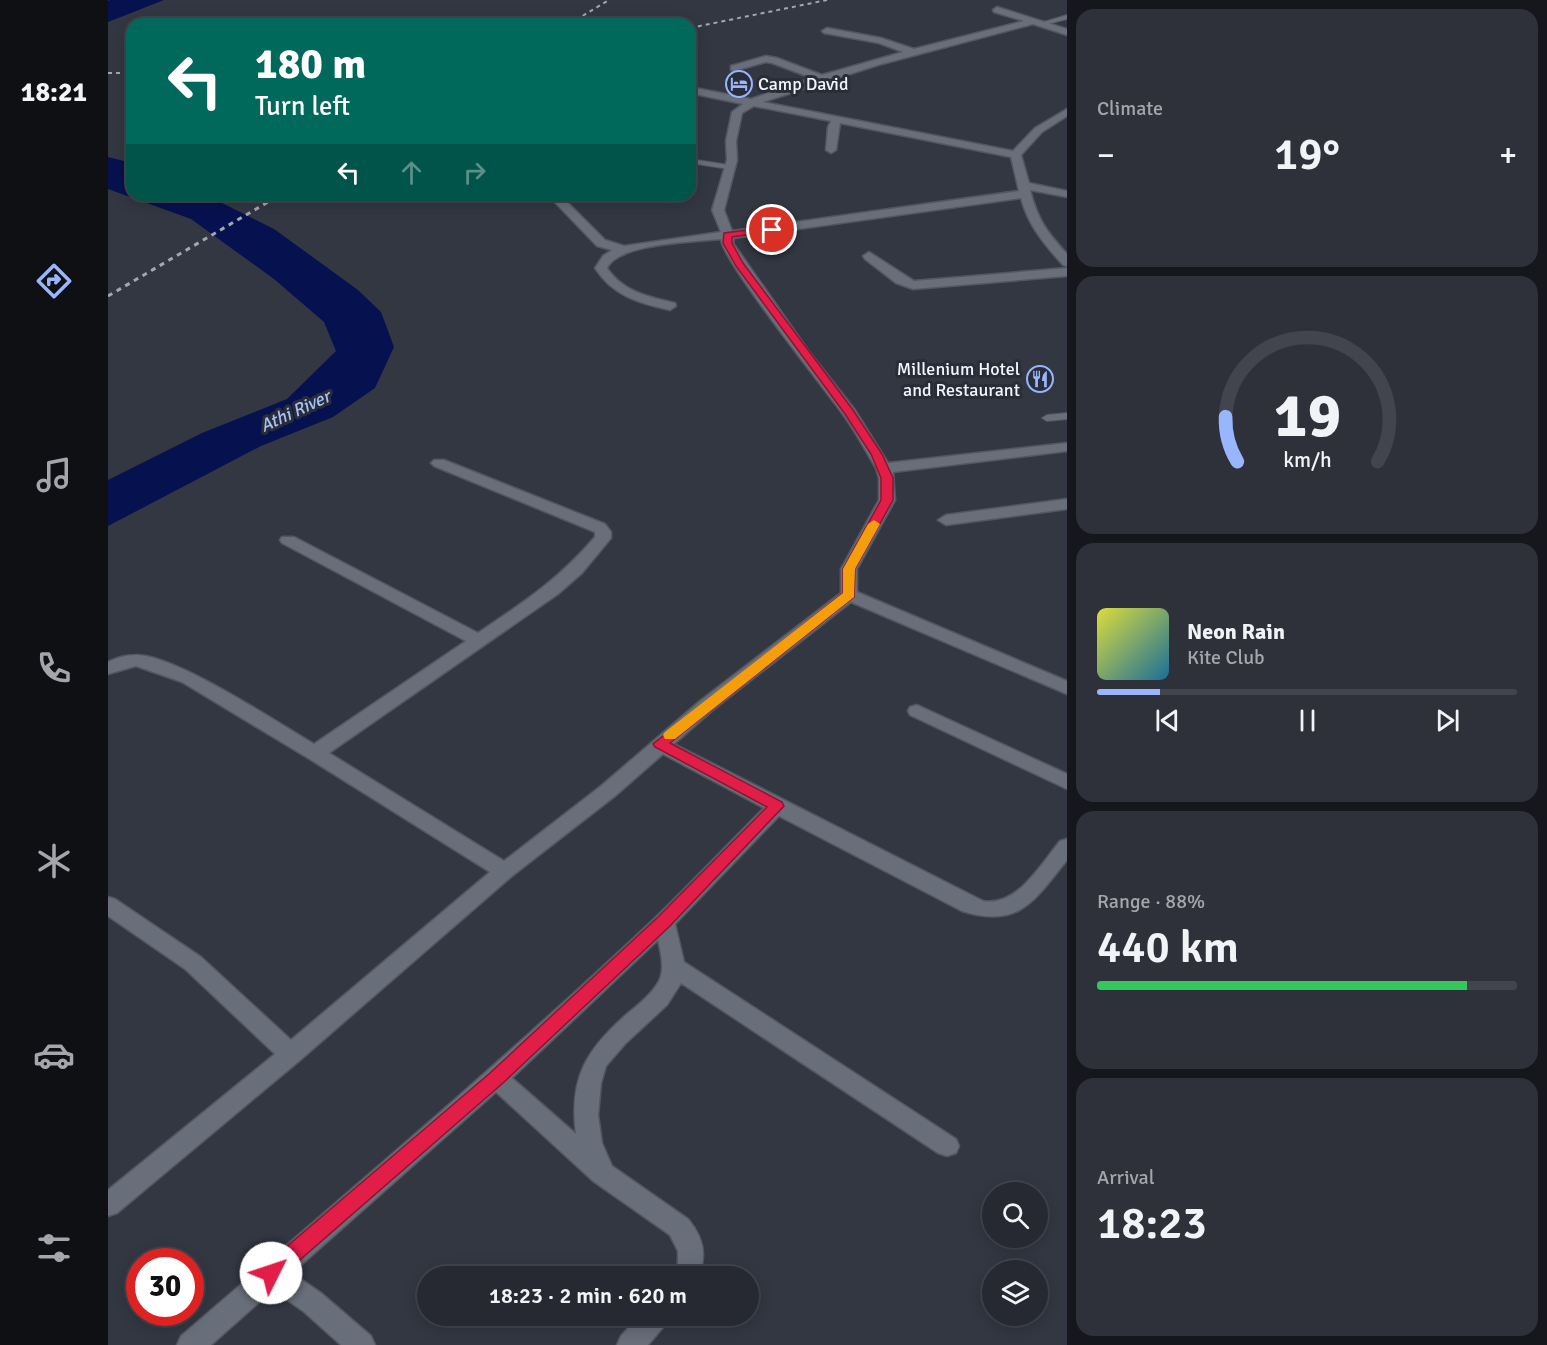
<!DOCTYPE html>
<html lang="en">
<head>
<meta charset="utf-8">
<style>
	:root { --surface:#262932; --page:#2e313a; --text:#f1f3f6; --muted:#a4a6ac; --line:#42454d; --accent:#97b6fd }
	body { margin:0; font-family:Signika,sans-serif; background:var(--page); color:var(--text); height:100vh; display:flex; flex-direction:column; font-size:22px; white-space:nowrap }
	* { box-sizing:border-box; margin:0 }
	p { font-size:20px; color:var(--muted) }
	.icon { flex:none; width:33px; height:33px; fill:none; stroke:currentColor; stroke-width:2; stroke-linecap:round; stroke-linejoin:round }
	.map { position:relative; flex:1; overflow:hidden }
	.side { display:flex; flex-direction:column; gap:9px; padding:9px; background:#15171c; width:480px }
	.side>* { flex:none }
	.guide { position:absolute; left:18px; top:18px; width:570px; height:183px; border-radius:18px; box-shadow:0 3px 15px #0003,0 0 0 2px var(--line); background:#00695c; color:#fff; overflow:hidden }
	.fabs { position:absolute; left:874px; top:1182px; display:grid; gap:12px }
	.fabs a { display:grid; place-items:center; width:66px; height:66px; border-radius:50%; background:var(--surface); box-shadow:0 3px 15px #0003,0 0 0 2px var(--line); font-size:30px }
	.speed { position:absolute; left:18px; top:1248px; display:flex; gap:12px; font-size:30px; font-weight:700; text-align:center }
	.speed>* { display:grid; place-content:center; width:78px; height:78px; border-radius:50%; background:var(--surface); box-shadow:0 3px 15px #0003,0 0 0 2px var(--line); line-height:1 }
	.speed .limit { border:9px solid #d22; background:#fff; color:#111 }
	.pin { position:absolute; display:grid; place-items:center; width:51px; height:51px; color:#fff; margin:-26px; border:3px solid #fff; border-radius:50%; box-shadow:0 2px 6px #0007 }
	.me { position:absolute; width:66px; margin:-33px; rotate:49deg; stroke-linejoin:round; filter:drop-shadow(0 0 4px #0008) }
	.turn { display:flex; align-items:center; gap:21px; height:126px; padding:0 30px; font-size:27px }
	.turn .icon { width:78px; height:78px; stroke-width:2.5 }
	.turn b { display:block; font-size:42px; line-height:51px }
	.lanes { display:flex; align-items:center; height:57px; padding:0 30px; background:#0003; justify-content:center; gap:30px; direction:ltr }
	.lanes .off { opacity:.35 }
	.big { font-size:45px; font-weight:600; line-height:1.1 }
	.side .tile { flex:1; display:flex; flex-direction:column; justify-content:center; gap:9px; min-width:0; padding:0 21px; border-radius:18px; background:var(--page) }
	.side .dial { align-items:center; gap:0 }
	.dial svg { height:156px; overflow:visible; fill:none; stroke:var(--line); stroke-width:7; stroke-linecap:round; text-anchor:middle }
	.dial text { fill:var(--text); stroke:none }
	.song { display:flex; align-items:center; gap:18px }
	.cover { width:72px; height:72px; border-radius:9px; background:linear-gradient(135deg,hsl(60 70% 55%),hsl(200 70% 35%)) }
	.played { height:6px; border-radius:3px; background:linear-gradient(90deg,var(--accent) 15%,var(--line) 15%) }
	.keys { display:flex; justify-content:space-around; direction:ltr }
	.heat { display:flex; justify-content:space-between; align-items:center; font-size:33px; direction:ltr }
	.charge { height:9px; border-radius:4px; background:linear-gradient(90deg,#34c759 88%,var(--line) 0) }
	.trip { position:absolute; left:309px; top:1266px; width:342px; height:60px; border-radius:30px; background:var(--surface); box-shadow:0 3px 15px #0003,0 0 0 2px var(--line); font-weight:600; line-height:60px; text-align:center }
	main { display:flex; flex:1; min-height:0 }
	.tabs { display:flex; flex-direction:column; width:108px; justify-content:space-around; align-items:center; background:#0f1014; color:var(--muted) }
	.tabs .icon { width:42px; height:42px }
	.tabs .active { color:var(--accent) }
	.tabs b { font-size:27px; color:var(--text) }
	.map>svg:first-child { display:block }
	.water { fill:#061250 }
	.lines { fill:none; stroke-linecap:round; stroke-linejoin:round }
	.lane-casing { stroke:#52565f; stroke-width:2 }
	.street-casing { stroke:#52565f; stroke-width:3 }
	.lane { fill:#686e7a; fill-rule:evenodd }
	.street { fill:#686e7a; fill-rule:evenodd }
	.rail-far1 { stroke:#a3a7b0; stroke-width:2; stroke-dasharray:4 4; stroke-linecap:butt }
	.rail { stroke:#a3a7b0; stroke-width:3; stroke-dasharray:5 5; stroke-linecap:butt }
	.route { fill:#e11d48; stroke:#92132f; stroke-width:1.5 }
	.slow { fill:#f59e0b }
	.labels { text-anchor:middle; stroke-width:6; stroke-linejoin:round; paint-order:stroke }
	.far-poi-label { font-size:18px; fill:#f2f5fc; stroke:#282d37; text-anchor:start }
	.far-water-label { font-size:18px; font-style:italic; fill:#a7c0f9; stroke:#282d37 }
</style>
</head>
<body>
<main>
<nav class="tabs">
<b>18:21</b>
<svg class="icon active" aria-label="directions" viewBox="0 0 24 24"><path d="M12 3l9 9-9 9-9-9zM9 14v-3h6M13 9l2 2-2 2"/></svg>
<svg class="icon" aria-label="music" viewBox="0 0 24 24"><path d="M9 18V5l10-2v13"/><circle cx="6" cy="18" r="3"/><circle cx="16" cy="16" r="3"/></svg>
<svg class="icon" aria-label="phone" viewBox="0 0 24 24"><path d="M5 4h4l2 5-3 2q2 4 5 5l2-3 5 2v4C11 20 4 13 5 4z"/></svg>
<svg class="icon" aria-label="climate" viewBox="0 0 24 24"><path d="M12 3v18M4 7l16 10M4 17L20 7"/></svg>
<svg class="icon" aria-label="car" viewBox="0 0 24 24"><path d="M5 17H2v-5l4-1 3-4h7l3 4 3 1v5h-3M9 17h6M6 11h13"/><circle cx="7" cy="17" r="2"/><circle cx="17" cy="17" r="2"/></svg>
<svg class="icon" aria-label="filters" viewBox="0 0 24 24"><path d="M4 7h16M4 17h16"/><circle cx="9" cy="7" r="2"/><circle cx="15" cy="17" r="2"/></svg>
</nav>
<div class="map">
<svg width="959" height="1345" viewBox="0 0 959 1345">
	<rect width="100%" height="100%" fill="#323742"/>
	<path class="water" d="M2,0H56L0,22V1Z
		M0,157L24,163V195H98L166,229L250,290L273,312L286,347L267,388L225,417L153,446L0,526V480L94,433L179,399L228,351L216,322L166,279L83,219L0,189Z"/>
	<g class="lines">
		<defs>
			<path id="lane" d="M959,15V19L932,26L929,24Z
				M582,159L621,165L625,167L621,169L582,163Z
				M959,413V419L939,421L934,418L939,415Z"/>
			<path id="street" d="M889,7L959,29V35L925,24L770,65L655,102L905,151L927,128L959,109V116L934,132L913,155L921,183L959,191V197L922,190C930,220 938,231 959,254V266L955,265C936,244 920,225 913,198L626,238L625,243L702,353L747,410L780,463L959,443V451L785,472L787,500L749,569V592L959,681V694L743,602L606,709L566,744L875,901C909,907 933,864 952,841L959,839V860C926,901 911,929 854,911L671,816L567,924L576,962L848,1139L851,1146L848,1153L839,1156L830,1153L573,983L559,1005L517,1044L498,1066L493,1083L490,1115L494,1143L504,1166L580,1219C595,1237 600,1255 590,1276H564L570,1263V1251L562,1235L485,1181L388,1092L184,1273L213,1293L263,1336L267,1345H233L195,1311L165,1290L103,1345H69L73,1336C232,1199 394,1062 547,918C584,882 620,844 656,808L555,754L507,796L404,876L191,1061L9,1213L0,1216V1190L167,1054L77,969L0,916V897L7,899L93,957L183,1040L382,872L200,758L74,682L28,666L0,674V662C8,658 17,655 27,655C67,654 168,722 206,744L358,641L174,543L172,540L174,537H186L370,633C416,602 450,580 487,537V532L326,466L323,463L326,460H336L497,524L503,532V538L474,573L450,594L221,753L396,861L493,786L592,701L733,593V569L771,500V478L768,468C757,450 747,430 734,413C716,388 613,259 613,239C587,242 511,243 499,268C515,292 541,297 567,303L568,306L562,310C531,303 505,296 487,268L495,256L504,250L489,246L440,195H452L497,240L516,246L613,232L604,210L619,160L618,141L624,112L635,104L582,93V87L643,99L704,78L664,63L658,62L626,71L623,70V66L658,56L669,58L714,75L795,52L771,43L716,33L714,31L719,28L773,38L806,49L916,21L886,12L885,10ZM646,106L723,121L720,127L718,150L723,153L728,150L732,123L903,157L911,191L624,231L616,210L629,160L628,141L634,113ZM550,940C553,953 557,969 551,981C544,994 530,1005 519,1014C478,1050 461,1078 468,1134L404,1078Z
				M761,252L806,281L959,268V276L805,289L788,283L757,259L755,256Z
				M959,499V509L838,525L830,520L838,515Z
				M809,705L959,774V789L802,715L800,711L802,707Z
				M531,1316H561L557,1325L540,1345H509L513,1336Z"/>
		</defs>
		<use href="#lane" class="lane-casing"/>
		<use href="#street" class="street-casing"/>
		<use href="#lane" class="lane"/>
		<use href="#street" class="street"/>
		<path class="rail-far1" d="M461,24L501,0
			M582,28L719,0
			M0,73H24"/>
		<path class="rail" d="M0,296L172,195"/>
	</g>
	<path class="route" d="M664,227L668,230L667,231L624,237V243L635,263L745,410L774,454L785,478V500L747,569L746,597L562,743L674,802L676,806L562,926L395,1083L170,1279L163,1282L156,1279L153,1273L156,1266L382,1073L550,917L659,807L547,747L545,744L735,593V569L773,500V478L763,454L737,414L628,266L615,243L616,233Z"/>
	<path class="slow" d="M766,520L772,524L747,569L746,597L567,739H557L555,735L557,732L735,593V569L760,524Z"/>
	<defs>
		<symbol id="hotel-ring" viewBox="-11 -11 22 22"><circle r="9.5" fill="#282d37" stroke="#97b6fd" stroke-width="1.5"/><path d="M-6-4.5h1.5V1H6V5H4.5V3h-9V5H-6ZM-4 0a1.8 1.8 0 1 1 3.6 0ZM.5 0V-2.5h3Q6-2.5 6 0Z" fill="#97b6fd"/></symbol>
		<symbol id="restaurant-ring" viewBox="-11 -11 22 22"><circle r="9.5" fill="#282d37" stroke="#97b6fd" stroke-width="1.5"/><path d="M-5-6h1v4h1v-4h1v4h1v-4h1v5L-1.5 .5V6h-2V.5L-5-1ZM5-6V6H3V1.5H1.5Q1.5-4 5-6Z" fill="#97b6fd"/></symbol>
	</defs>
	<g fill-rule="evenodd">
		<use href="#hotel-ring" x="616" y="69" width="30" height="30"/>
		<use href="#restaurant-ring" x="917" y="364" width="30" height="30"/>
	</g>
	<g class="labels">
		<g class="far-poi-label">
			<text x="650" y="90">Camp David</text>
			<text x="912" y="375" text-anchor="end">Millenium Hotel<tspan x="912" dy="21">and Restaurant</tspan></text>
		</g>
		<g class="far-water-label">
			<text transform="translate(187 411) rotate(-25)" y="6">Athi River</text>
		</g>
	</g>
</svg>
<div class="fabs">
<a><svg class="icon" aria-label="search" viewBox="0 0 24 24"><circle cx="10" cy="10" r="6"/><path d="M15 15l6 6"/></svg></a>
<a><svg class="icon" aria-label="layers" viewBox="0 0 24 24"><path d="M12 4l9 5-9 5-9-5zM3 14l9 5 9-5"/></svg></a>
</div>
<div class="speed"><div class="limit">30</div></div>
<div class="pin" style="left:664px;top:230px;background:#d93025"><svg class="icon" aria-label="arrive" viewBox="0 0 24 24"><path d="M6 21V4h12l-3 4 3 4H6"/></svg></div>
<svg class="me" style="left:163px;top:1273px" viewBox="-20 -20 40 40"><circle r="19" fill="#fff"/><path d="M0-13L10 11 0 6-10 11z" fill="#e11d48"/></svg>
<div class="trip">18:23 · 2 min · 620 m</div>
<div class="guide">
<div class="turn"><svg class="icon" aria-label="left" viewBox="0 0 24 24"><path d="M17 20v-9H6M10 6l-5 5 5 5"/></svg><div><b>180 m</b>Turn left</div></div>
<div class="lanes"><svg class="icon" aria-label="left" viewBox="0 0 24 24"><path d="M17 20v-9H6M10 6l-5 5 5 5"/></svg><svg class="icon off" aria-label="ahead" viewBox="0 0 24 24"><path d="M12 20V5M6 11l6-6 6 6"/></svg><svg class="icon off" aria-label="right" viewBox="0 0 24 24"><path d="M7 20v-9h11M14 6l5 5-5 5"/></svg></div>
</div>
</div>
<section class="side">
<div class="tile"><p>Climate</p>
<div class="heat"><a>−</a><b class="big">19°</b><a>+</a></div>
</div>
<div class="tile dial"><svg viewBox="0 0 100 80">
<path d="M14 69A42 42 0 1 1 86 69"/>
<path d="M14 69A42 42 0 0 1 8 46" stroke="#97b6fd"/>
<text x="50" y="56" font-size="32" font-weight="700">19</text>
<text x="50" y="72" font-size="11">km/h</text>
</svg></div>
<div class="tile">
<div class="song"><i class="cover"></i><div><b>Neon Rain</b><p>Kite Club</p></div></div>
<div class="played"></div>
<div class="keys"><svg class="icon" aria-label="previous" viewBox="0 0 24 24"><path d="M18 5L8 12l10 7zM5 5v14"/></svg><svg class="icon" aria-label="pause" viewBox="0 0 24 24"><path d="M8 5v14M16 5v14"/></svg><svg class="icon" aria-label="next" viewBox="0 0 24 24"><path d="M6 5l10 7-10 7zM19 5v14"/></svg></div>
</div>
<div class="tile"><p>Range · 88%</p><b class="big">440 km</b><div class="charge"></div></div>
<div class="tile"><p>Arrival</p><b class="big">18:23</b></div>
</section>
</main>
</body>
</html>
